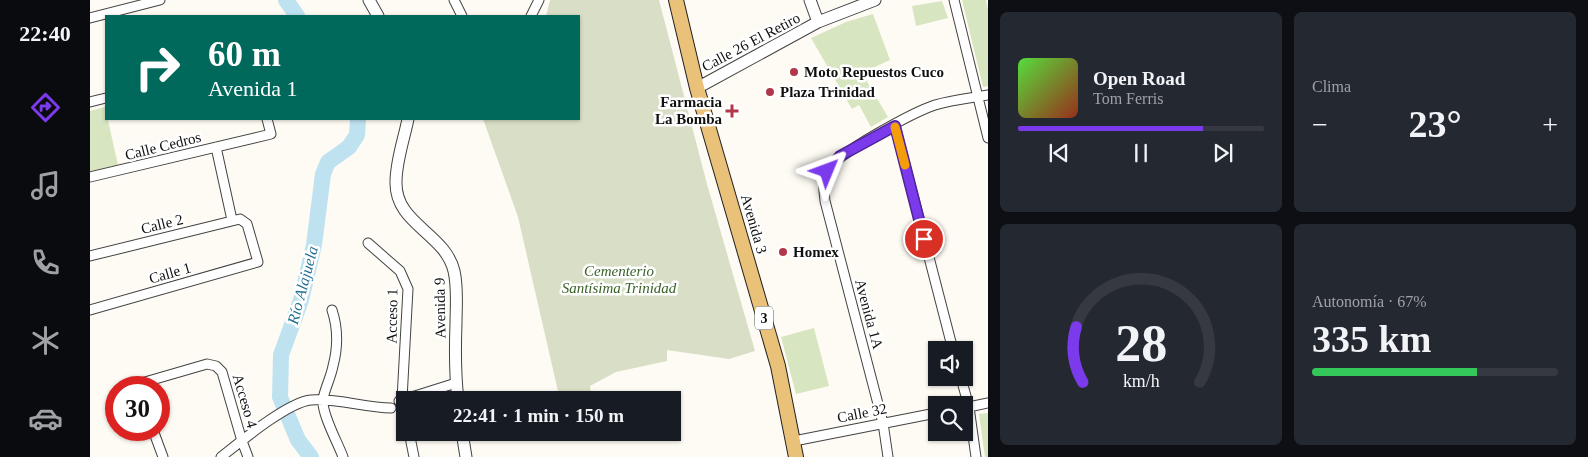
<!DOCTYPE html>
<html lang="es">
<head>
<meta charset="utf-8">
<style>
	:root { --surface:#171b24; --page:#242831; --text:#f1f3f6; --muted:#9ea1a6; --line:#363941; --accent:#7c3aed }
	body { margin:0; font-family:Georgia,serif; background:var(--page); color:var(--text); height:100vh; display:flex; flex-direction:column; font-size:19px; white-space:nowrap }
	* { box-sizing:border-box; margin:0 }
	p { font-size:16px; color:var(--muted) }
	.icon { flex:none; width:28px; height:28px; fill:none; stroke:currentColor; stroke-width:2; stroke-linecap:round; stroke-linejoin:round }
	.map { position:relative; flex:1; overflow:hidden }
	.panel { display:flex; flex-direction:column; gap:12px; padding:12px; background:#0d0f14; width:600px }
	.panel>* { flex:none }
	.banner { position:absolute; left:15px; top:15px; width:475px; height:105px; border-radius:0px; box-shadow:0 1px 4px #0004; background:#00695c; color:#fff; overflow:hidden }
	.fabs { position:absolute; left:838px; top:341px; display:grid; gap:10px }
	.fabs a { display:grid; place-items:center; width:45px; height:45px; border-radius:0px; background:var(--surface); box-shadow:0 1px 4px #0004; font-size:25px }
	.speed { position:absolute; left:15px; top:376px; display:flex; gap:10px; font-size:25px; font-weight:700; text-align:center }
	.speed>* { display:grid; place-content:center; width:65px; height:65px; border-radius:50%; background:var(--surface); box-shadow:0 1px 4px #0004; line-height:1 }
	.speed .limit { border:8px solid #d22; background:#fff; color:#111 }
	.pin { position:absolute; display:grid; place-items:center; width:42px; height:42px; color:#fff; margin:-21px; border:2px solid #fff; border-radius:50%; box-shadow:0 1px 5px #0007 }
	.me { position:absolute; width:55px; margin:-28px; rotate:46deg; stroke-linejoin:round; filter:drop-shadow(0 0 4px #0008) }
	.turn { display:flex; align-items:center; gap:18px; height:105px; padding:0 20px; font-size:22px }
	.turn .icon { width:65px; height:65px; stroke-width:2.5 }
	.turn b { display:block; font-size:35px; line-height:42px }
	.big { font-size:38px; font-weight:800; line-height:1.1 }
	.panel .card { flex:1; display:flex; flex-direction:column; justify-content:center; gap:8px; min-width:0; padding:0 18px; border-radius:8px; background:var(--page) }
	.panel .dial { align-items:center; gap:0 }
	.dial svg { height:130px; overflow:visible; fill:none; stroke:var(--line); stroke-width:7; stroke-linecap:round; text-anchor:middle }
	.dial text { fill:var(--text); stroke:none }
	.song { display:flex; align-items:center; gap:15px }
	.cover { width:60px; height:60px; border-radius:8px; background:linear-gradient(135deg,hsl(110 70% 55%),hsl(10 70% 35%)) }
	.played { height:5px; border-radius:2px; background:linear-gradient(90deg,var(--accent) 75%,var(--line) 75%) }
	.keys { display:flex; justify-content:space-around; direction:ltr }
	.heat { display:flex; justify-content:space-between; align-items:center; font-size:28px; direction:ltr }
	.charge { height:8px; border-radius:4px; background:linear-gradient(90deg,#34c759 67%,var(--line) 0) }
	.panel .tiles { flex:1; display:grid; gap:12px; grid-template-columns:repeat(2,1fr) }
	.trip { position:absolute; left:306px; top:391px; width:285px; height:50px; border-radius:0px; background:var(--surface); box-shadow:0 1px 4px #0004; font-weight:800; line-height:50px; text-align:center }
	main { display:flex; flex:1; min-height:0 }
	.dock { display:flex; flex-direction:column; width:90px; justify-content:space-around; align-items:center; background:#090b0e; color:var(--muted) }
	.dock .icon { width:35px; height:35px }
	.dock .current { color:var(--accent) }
	.dock b { font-size:22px; color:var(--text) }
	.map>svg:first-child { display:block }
	.green { fill:#d7e5c0 }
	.cemetery { fill:#d9dfc6 }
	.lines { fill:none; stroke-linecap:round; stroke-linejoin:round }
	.river { stroke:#bee2f0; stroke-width:16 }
	.minor-casing { stroke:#434343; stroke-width:11 }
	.tertiary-casing { stroke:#434343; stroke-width:13 }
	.primary-casing { stroke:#212121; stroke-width:16 }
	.minor { stroke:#fff; stroke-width:9 }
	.tertiary { stroke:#fff; stroke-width:11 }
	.primary { stroke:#e9c178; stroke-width:14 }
	.route-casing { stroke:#51269a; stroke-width:12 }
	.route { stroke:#7c3aed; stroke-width:9 }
	.slow { stroke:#f59e0b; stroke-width:9 }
	.poi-dot { fill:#b1374a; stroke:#fff; stroke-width:2 }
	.labels { text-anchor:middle; stroke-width:5; stroke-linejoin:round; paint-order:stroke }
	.shield { fill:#fff; stroke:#585858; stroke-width:1 }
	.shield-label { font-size:14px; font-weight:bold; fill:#101010 }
	.street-label { font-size:15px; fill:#101010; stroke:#fff }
	.poi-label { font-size:15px; font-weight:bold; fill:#101010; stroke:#fff; text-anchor:start }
	.park-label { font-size:15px; font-style:italic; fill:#396127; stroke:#fff }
	.water-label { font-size:16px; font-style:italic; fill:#267094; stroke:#fff }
</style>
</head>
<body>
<main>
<nav class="dock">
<b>22:40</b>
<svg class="icon current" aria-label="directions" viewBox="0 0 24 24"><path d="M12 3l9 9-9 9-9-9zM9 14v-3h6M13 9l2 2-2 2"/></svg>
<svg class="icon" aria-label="music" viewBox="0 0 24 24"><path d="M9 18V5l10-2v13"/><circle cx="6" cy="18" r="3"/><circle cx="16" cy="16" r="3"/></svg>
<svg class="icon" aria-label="phone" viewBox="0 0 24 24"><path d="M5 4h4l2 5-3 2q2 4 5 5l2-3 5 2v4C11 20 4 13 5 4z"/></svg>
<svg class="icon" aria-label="climate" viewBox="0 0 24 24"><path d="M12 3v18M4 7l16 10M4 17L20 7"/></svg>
<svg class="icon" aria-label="car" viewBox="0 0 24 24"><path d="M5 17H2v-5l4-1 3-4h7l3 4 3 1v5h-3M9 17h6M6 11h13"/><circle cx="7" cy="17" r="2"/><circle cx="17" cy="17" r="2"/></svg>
</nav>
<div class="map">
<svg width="898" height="457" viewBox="0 0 898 457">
	<rect width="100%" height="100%" fill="#fefbf4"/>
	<path class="green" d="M872,0H896L898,10V86L893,87Z
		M852,1L858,18L826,26L822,6Z
		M783,14L800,60L772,73L798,117L781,127L769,105L762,109L721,38L756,22Z
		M15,107L28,165L0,171V111Z
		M724,328L739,386L706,394L691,337Z
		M898,413V457H895L889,414Z"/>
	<path class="cemetery" d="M460,0H569L617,184L665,351L639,359L577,350V361L526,372L500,386L502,400H470L428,217L393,119H489V16H456Z"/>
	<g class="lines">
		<path class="river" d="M196,0L207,16
			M221,457L208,440L190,397L191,355L211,300L224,245L233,174L238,162L259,147L267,135L268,119"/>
		<defs>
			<path id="minor" d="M364,0L372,16
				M864,0L898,138
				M441,16L449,0
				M0,18L70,0
				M0,102L16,98
				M805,126L863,350
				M126,147L142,220
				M0,177L181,134L177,119
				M278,243L310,271L318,289L312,399L315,417
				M0,256L150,219L157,224L168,262L0,310
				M242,310C248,328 248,347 243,366C241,377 235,388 233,399C231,413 248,443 253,457
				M871,378L879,407L886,457
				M49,388L48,384L117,364L126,366L132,372L152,441L158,457
				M309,401L366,383
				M874,408L898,403
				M63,430L73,457
				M319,432L324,457
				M704,441L846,413
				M131,457C150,442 198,402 221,400C248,398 275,408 301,408
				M798,457L793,423L735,201C734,191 732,180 737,171C747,153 824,112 845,105C862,100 881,98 898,95"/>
			<path id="tertiary" d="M279,0L288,16
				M720,0L728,22
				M607,88L728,22L785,0
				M318,119C314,139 306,161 306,182C305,224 355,233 364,271C368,288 366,307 366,324C365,350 365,375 368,400
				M372,432L376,457"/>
			<path id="primary" d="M586,0L607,88L688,366L706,457"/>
		</defs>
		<use href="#minor" class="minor-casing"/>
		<use href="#tertiary" class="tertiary-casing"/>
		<use href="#primary" class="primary-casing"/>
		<use href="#minor" class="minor"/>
		<use href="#tertiary" class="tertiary"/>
		<use href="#primary" class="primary"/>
	</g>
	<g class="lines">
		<defs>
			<path id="route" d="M737,171L750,156L805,126L834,239"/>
		</defs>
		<use href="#route" class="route-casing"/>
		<use href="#route" class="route"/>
		<path class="slow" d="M805,127L815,165"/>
	</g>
	<g class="poi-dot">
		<circle cx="704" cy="72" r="5"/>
		<circle cx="680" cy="92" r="5"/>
		<path d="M639.5 103.5h5v5h5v5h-5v5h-5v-5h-5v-5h5z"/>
		<circle cx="693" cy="252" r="5"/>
	</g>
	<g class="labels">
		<rect class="shield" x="665" y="306.5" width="18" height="23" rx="4"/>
		<g class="shield-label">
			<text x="674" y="323">3</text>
		</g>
		<g class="street-label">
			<text transform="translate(661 42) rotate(-28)" y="5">Calle 26 El Retiro</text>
			<text transform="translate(73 146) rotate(-14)" y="5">Calle Cedros</text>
			<text transform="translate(72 224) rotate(-14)" y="5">Calle 2</text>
			<text transform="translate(664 224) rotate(74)" y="5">Avenida 3</text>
			<text transform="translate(80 273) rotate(-16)" y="5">Calle 1</text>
			<text transform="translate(350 308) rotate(-91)" y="5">Avenida 9</text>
			<text transform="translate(779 314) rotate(75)" y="5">Avenida 1A</text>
			<text transform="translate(302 316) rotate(-89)" y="5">Acceso 1</text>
			<text transform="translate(155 401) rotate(74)" y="5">Acceso 4</text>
			<text transform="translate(772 413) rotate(-11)" y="5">Calle 32</text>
		</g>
		<g class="poi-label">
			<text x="714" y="77">Moto Repuestos Cuco</text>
			<text x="690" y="97">Plaza Trinidad</text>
			<text x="632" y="107" text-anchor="end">Farmacia<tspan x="632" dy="17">La Bomba</tspan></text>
			<text x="703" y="257">Homex</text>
		</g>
		<g class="park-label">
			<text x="529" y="276">Cementerio<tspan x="529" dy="17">Santísima Trinidad</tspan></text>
		</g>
		<g class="water-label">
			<text transform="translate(212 285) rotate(-75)" y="6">Río Alajuela</text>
		</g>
	</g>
</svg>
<div class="fabs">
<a><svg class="icon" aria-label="sound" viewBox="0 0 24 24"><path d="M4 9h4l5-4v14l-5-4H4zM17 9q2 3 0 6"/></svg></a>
<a><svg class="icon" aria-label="search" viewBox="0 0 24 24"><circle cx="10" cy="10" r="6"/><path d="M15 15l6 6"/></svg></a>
</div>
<div class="speed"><div class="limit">30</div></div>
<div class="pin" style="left:834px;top:239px;background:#d93025"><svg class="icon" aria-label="arrive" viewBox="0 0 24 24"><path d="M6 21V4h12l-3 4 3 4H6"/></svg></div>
<svg class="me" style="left:737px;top:171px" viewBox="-20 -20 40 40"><path d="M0-17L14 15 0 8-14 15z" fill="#7c3aed" stroke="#fff" stroke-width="4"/></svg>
<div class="trip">22:41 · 1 min · 150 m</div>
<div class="banner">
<div class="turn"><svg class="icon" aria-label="right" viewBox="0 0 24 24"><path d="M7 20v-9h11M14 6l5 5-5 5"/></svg><div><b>60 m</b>Avenida 1</div></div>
</div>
</div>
<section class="panel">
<div class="tiles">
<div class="card">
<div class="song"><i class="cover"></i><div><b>Open Road</b><p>Tom Ferris</p></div></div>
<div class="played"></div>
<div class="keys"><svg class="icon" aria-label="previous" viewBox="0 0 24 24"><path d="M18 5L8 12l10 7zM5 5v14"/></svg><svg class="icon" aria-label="pause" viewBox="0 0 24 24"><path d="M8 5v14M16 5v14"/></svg><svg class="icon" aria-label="next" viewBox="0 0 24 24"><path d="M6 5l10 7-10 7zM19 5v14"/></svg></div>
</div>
<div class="card"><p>Clima</p>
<div class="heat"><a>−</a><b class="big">23°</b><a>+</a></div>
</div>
<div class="card dial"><svg viewBox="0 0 100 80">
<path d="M14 69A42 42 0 1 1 86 69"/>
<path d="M14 69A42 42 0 0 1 10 35" stroke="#7c3aed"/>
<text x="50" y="56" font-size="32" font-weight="700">28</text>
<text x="50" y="72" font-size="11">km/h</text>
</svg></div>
<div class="card"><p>Autonomía · 67%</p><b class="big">335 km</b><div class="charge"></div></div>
</div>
</section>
</main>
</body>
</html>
